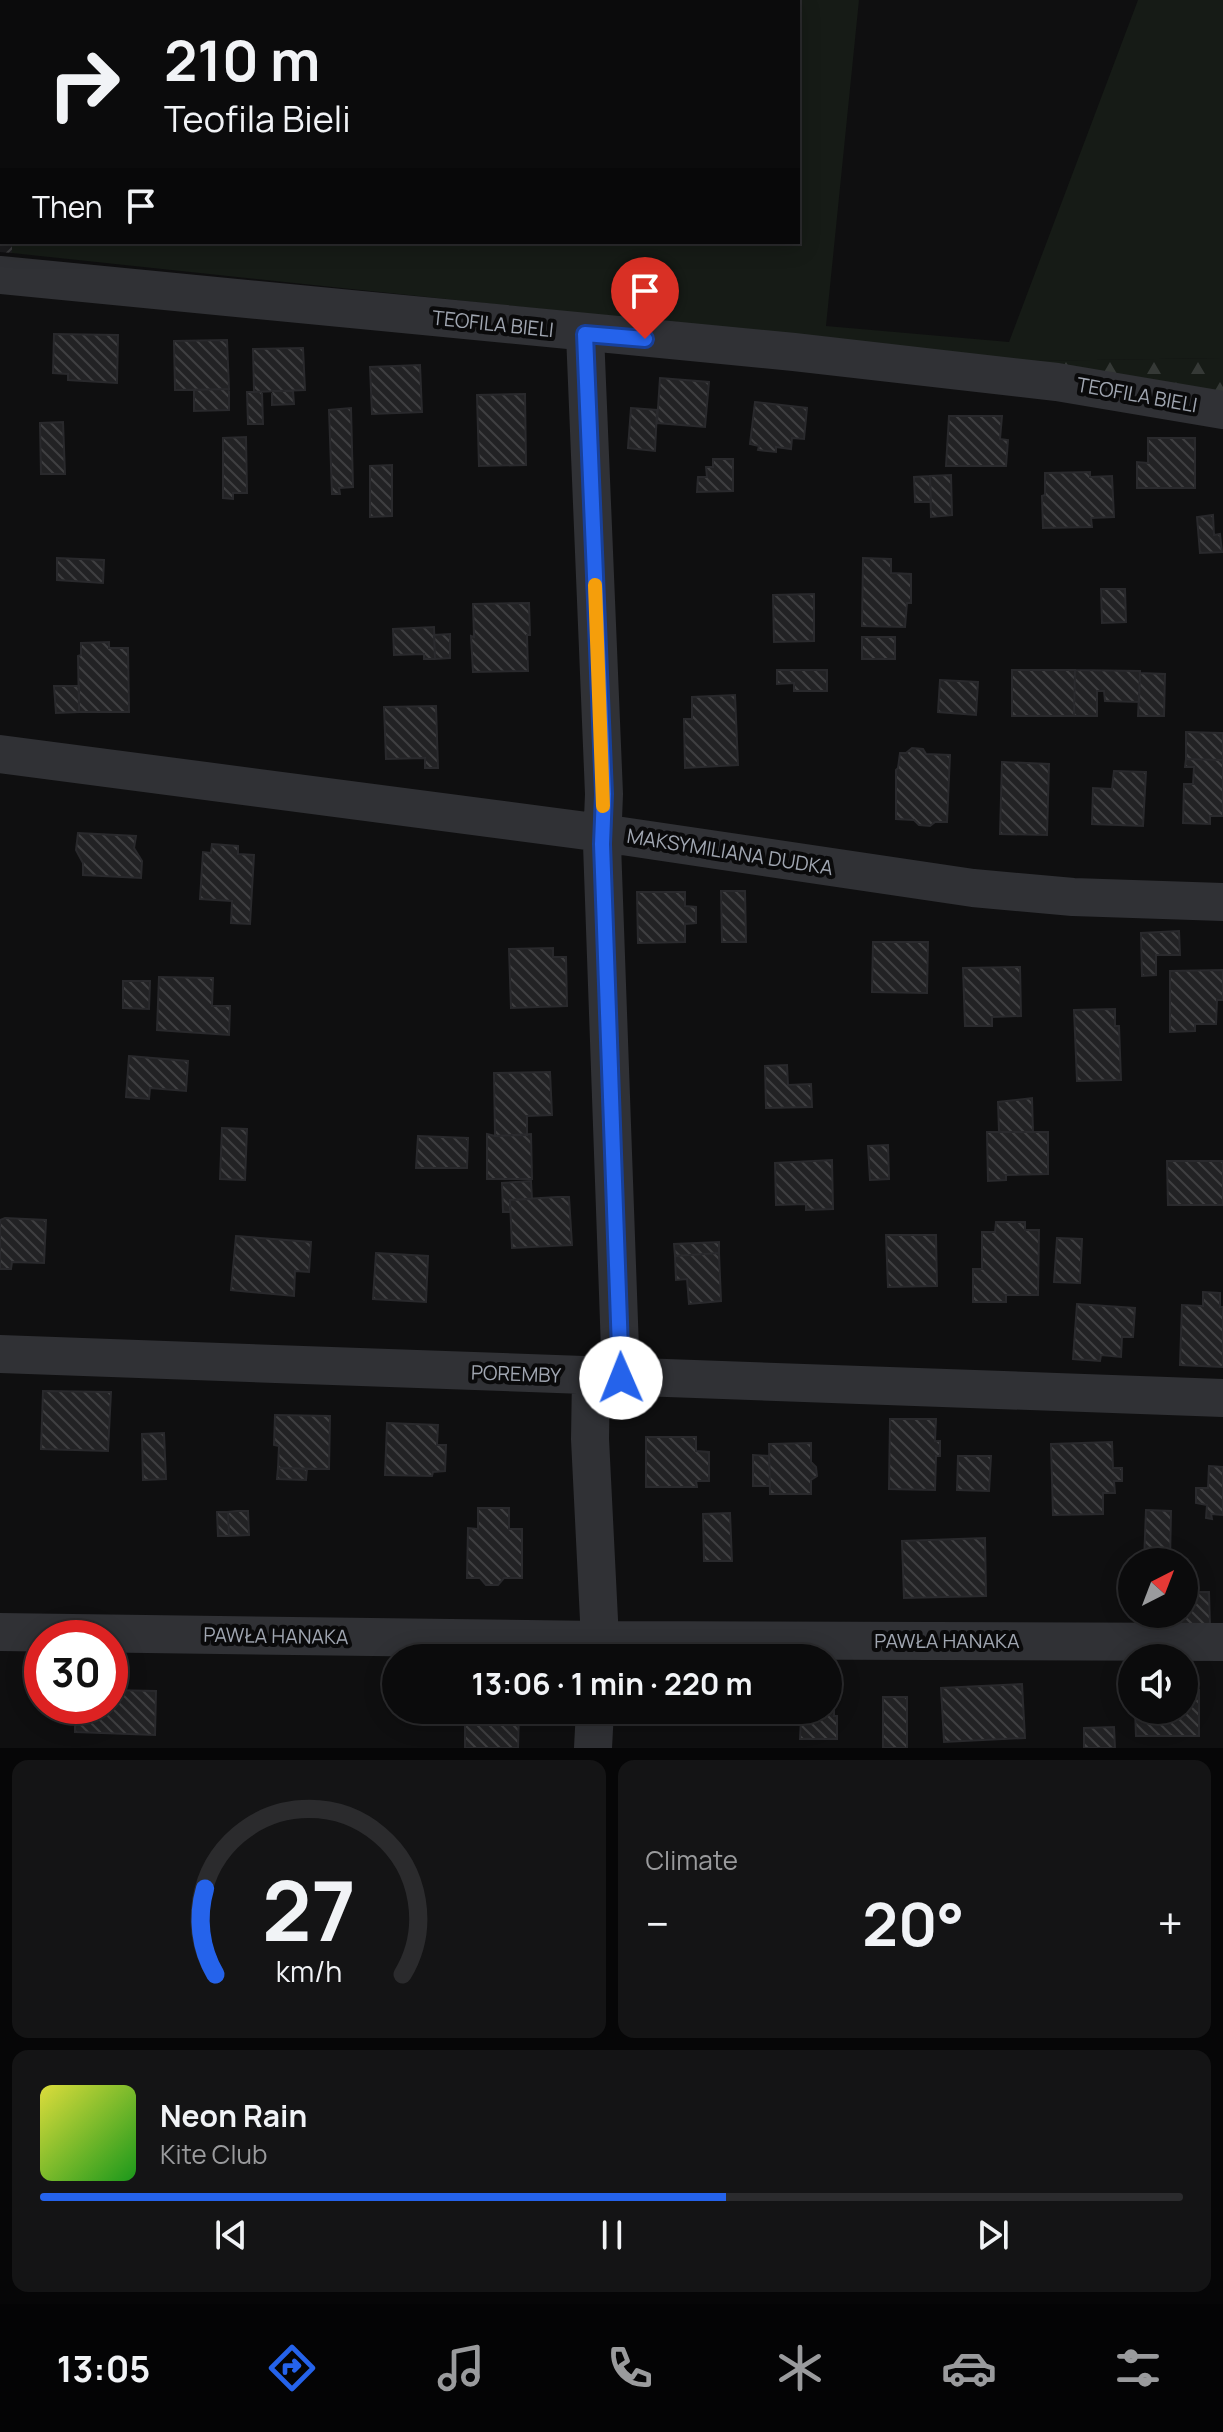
<!DOCTYPE html>
<html lang="en">
<head>
<meta charset="utf-8">
<style>
	:root { --surface:#0b0b0c; --page:#141415; --text:#f1f3f6; --muted:#9a9b9d; --line:#2b2b2d; --accent:#2563eb }
	body { margin:0; font-family:Manrope,sans-serif; background:var(--page); color:var(--text); height:100vh; display:flex; flex-direction:column; font-size:30px; white-space:nowrap }
	* { box-sizing:border-box; margin:0 }
	p { font-size:26px; color:var(--muted) }
	.icon { flex:none; width:44px; height:44px; fill:none; stroke:currentColor; stroke-width:2; stroke-linecap:round; stroke-linejoin:round }
	.map { position:relative; height:1748px; overflow:hidden }
	.drawer { display:flex; flex-direction:column; gap:12px; padding:12px; background:#060607; flex:1 }
	.drawer>* { flex:none }
	.top-card { position:absolute; left:0px; top:0px; width:800px; height:244px; box-shadow:0 4px 20px #0003,0 0 0 2px var(--line); background:#0b0b0c; color:var(--text); overflow:hidden }
	.needle { width:52px; rotate:42deg }
	.tools { position:absolute; left:1118px; top:1548px; display:grid; gap:16px }
	.tools a { display:grid; place-items:center; width:80px; height:80px; border-radius:50%; background:var(--surface); box-shadow:0 4px 20px #0003,0 0 0 2px var(--line); font-size:40px }
	.speed { position:absolute; left:24px; top:1620px; display:flex; gap:16px; font-size:40px; font-weight:700; text-align:center }
	.speed>* { display:grid; place-content:center; width:104px; height:104px; border-radius:50%; background:var(--surface); box-shadow:0 4px 20px #0003,0 0 0 2px var(--line); line-height:1 }
	.speed .limit { border:12px solid #d22; background:#fff; color:#111 }
	.pin { position:absolute; display:grid; place-items:center; width:68px; height:68px; color:#fff; margin:-82px -34px; border-radius:50% 50% 50% 0; rotate:-45deg; box-shadow:0 0 8px #0007 }
	.pin .icon { rotate:45deg }
	.me { position:absolute; width:88px; margin:-44px; rotate:359deg; stroke-linejoin:round; filter:drop-shadow(0 0 6px #0008) }
	.turn { display:flex; align-items:center; gap:28px; height:168px; padding:0 32px; font-size:36px }
	.turn .icon { width:104px; height:104px; stroke-width:2.5 }
	.turn b { display:block; font-size:56px; line-height:68px }
	.then { display:flex; align-items:center; height:76px; padding:0 32px; background:#0003; gap:16px; font-size:30px }
	.big { font-size:60px; font-weight:700; line-height:1.1 }
	.drawer .tile { flex:1; display:flex; flex-direction:column; justify-content:center; gap:12px; min-width:0; padding:0 28px; border-radius:16px; background:var(--page) }
	.drawer .dial { align-items:center; gap:0 }
	.dial svg { height:208px; overflow:visible; fill:none; stroke:var(--line); stroke-width:7; stroke-linecap:round; text-anchor:middle }
	.dial text { fill:var(--text); stroke:none }
	.song { display:flex; align-items:center; gap:24px }
	.cover { width:96px; height:96px; border-radius:12px; background:linear-gradient(135deg,hsl(60 70% 55%),hsl(120 70% 35%)) }
	.played { height:8px; border-radius:4px; background:linear-gradient(90deg,var(--accent) 60%,var(--line) 60%) }
	.keys { display:flex; justify-content:space-around; direction:ltr }
	.heat { display:flex; justify-content:space-between; align-items:center; font-size:44px; direction:ltr }
	.drawer .tiles { flex:1; display:grid; gap:12px; grid-template-columns:1fr 1fr }
	.tile:last-child { grid-column:span 2 }
	.trip { position:absolute; left:382px; top:1644px; width:460px; height:80px; border-radius:40px; background:var(--surface); box-shadow:0 4px 20px #0003,0 0 0 2px var(--line); font-weight:700; line-height:80px; text-align:center }
	.tab-bar { display:flex; height:128px; justify-content:space-around; align-items:center; background:#040405; color:var(--muted) }
	.tab-bar .icon { width:56px; height:56px }
	.tab-bar .active { color:var(--accent) }
	.tab-bar b { font-size:36px; color:var(--text) }
	.map>svg:first-child { display:block }
	.industrial { fill:url(#industrial-furrows) }
	.green { fill:#161b16 }
	.forest { fill:url(#forest-firs) }
	.building { fill:url(#building-back-hatch); stroke:#29292c; stroke-width:2 }
	.lines { fill:none; stroke-linecap:round; stroke-linejoin:round }
	.minor { stroke:#303135; stroke-width:38 }
	.route-casing { stroke:#184099; stroke-width:20 }
	.route { stroke:#2563eb; stroke-width:14 }
	.slow { stroke:#f59e0b; stroke-width:14 }
	.labels { text-anchor:middle; stroke-width:8; stroke-linejoin:round; paint-order:stroke }
	.street-label { font-size:20px; fill:#a0a6b1; stroke:#0a0a0b }
</style>
</head>
<body>
<div class="map">
<svg width="1223" height="1748" viewBox="0 0 1223 1748">
	<defs>
		<pattern id="industrial-furrows" width="10" height="10" patternUnits="userSpaceOnUse" patternTransform="scale(2)"><rect width="10" height="10" fill="#1b1b1d"/><path d="M-1 1l2-2M0 10L10 0M9 11l2-2" fill="none" stroke="#39393b"/></pattern>
		<pattern id="forest-firs" width="22" height="20" patternUnits="userSpaceOnUse" patternTransform="scale(2)"><rect width="22" height="20" fill="#161b16"/><path d="M5 1l3.5 6h-7zM16 11l3.5 6h-7z" fill="#353936"/></pattern>
		<pattern id="building-back-hatch" width="6" height="6" patternUnits="userSpaceOnUse" patternTransform="scale(2)"><rect width="6" height="6" fill="#222224"/><path d="M-1 5l2 2M0 0l6 6M5-1l2 2" fill="none" stroke="#3f3f41"/></pattern>
	</defs>
	<rect width="100%" height="100%" fill="#0f0f10"/>
	<path class="industrial" d="M0,0H24V2H2V242H12V253L0,252Z"/>
	<path class="green" d="M24,0H859L826,326L1009,342L1138,0H1223V358L1030,361L12,253V242H798V2H24Z"/>
	<path class="forest" d="M1223,358V400L1030,361Z"/>
	<path class="building" d="M54,334L118,335L117,383L68,380V374L53,373Z
		M227,340L229,389L175,390L174,341Z
		M303,348L305,390L254,392L253,349Z
		M420,365L422,412L372,414L370,367Z
		M660,378L709,382L705,427L657,423Z
		M229,389V410L194,411V390Z
		M272,391H293L294,404L272,405Z
		M247,392H262L263,424H248Z
		M525,394L526,465L479,466L477,395Z
		M755,402L807,408L804,439L792,438L791,449L776,447V452L758,450L759,446L750,444Z
		M351,408L353,487L339,488L340,494H332L329,410Z
		M631,408L657,410L655,451L628,448Z
		M949,416H1002L1000,439L1008,440L1006,466H946Z
		M63,422L65,474H41L40,423Z
		M246,437L247,493H233V499L223,498V438Z
		M1148,438H1195V488H1137V462L1148,463Z
		M713,459H733V491L697,492L698,477H707L706,467H713Z
		M392,465V516L370,517V466Z
		M1090,472V477L1112,476L1114,517L1091,518L1092,527L1043,528L1042,496L1045,495V473Z
		M951,475L952,515L931,517L930,476Z
		M930,476L931,502H915L914,477Z
		M1213,515L1214,535L1220,534L1222,552L1200,553L1197,517Z
		M57,558L104,560L103,583L57,580Z
		M863,558L891,559V573L911,574V603H907L905,627L862,626Z
		M1101,589H1125L1126,622L1102,623Z
		M814,594V641L774,642L773,595Z
		M529,603L530,635H527L528,671L473,672L471,636L474,637L473,604Z
		M434,627L435,659H424V654L394,655L393,629Z
		M450,634V658L435,659L434,635Z
		M862,637H895V659H862Z
		M109,642V648H128L129,712H79L78,656L81,655V643Z
		M777,670H827V691H794V683L777,684Z
		M1012,670H1075L1074,716H1012Z
		M1075,670L1140,671L1139,702L1105,701L1104,691H1097V716H1074Z
		M1140,673L1165,674L1164,716H1138Z
		M940,680L978,682L976,715L938,712Z
		M54,686H79V712L56,713Z
		M735,695L738,765L685,768L684,719H692V697Z
		M436,706L438,768H425V758L386,759L384,707Z
		M1186,732L1223,733V760L1186,759Z
		M912,748L923,749L926,754L950,755L947,822H935L930,826L919,825L914,820L896,819V770L898,768L900,753H906Z
		M1186,759L1223,760V816H1210V824L1183,823L1184,784H1193L1194,767H1185Z
		M1002,762L1049,764L1047,835L1000,834Z
		M1114,771L1146,772L1143,826L1092,824L1093,788L1112,789Z
		M78,833L136,836L134,848L142,861L141,878L83,875V863L76,850Z
		M212,844L238,846V854L254,855L250,924L231,923L232,901L200,899L203,852L211,853Z
		M721,891H745L746,942H722Z
		M637,892H685V906L696,907V923L685,924V942L638,943Z
		M1179,931L1180,955H1156V975L1142,976L1141,933Z
		M873,942H928L927,993L872,992Z
		M553,948V957H566L567,1006L511,1008L509,949Z
		M1020,967L1021,1016L992,1017V1026H965L963,968Z
		M1223,970V1000H1217L1216,1024H1195V1031L1170,1032V971Z
		M159,977L213,978L212,1006H230L229,1035L157,1030Z
		M123,981H150L149,1009L123,1008Z
		M1115,1009V1026H1119L1121,1080L1077,1081L1074,1010Z
		M129,1056L188,1061L186,1091L150,1088L149,1099L126,1097Z
		M787,1065L788,1085L811,1084L812,1107L766,1108L765,1066Z
		M550,1072L552,1115L527,1116V1135L495,1136L494,1073Z
		M1032,1098L1033,1132H999L998,1102Z
		M222,1128L247,1129L245,1180L220,1179Z
		M987,1132H1048V1174L1006,1175V1180L988,1181Z
		M487,1134L495,1136L531,1134L532,1179H487Z
		M418,1136L468,1138L467,1168H416Z
		M888,1145L889,1179L870,1180L868,1146Z
		M832,1160L833,1209L806,1210V1204L776,1205L775,1163Z
		M1167,1161H1223V1205H1168Z
		M531,1181L532,1199L510,1200V1212H503L502,1183Z
		M557,1197H569L572,1245L512,1248L510,1200Z
		M5,1218L46,1220L44,1263L12,1262L11,1269H0V1220Z
		M996,1222H1025V1230H1039L1038,1295H1006V1302H973V1269H982V1232H995Z
		M886,1235H936L937,1286L888,1287Z
		M236,1236L311,1242L309,1272L295,1271L294,1296L231,1290Z
		M1057,1238L1082,1239L1080,1283L1054,1282Z
		M719,1242V1253L675,1256L674,1244Z
		M376,1253L428,1256L426,1302L373,1299Z
		M719,1253L721,1301L689,1304L687,1279L676,1280L675,1256Z
		M1203,1292L1220,1293V1307H1223V1367L1180,1365L1182,1305L1203,1306Z
		M1077,1304L1135,1308L1133,1337H1122L1121,1357L1101,1355L1100,1361L1073,1359Z
		M43,1391L111,1392L108,1451L41,1449Z
		M275,1415L330,1416L329,1469L278,1468L279,1446L274,1445Z
		M890,1419H936L935,1441H940V1456H936L935,1490L889,1489Z
		M387,1423L438,1425L437,1445H446L445,1471L433,1472L432,1476L385,1475Z
		M164,1433L166,1479L143,1480L142,1434Z
		M646,1437H696V1451L709,1452V1481H696L697,1487H646Z
		M1112,1442L1113,1468H1122V1481H1114L1115,1493H1103V1514L1053,1515L1051,1444Z
		M811,1443V1462L816,1467L817,1476L811,1480V1494H770L769,1444Z
		M753,1455L769,1456L770,1486H753Z
		M958,1456H991L989,1491L957,1490Z
		M1209,1466L1223,1467V1515L1211,1514L1212,1519L1206,1518L1207,1505L1196,1503V1488H1208Z
		M278,1468L307,1469L306,1480L277,1479Z
		M478,1508H509V1529H522V1578H504L498,1585H486L480,1578H467L468,1528L478,1529Z
		M1146,1510L1171,1511L1170,1562H1144Z
		M237,1511H248L249,1535L229,1536L228,1512Z
		M217,1512H228L229,1536H218Z
		M730,1513L732,1561H704L703,1514Z
		M985,1538L986,1596L904,1598L902,1541Z
		M1184,1592H1209L1210,1626H1147L1148,1614H1184Z
		M1022,1684L1025,1738L944,1742L941,1688Z
		M110,1690L156,1691L155,1735L75,1732V1706H110Z
		M1184,1690H1199V1736H1136L1135,1710H1184Z
		M828,1695H834V1716H837V1739H800L801,1718H789V1710H828Z
		M883,1697H907V1748H883Z
		M465,1710H522V1714H519L518,1748H465Z
		M1114,1727L1115,1748H1084V1728Z"/>
	<g class="lines">
		<path class="minor" d="M0,275L794,352L1057,382L1223,410
			M585,334L604,794L602,844L621,1378
			M0,754L602,833L973,888L1073,897L1223,902
			M0,1354L1223,1398
			M591,1377L590,1439L600,1640L599,1658
			M0,1632L600,1640L1223,1642
			M593,1748L595,1710"/>
	</g>
	<g class="lines">
		<defs>
			<path id="route" d="M621,1378L602,844L604,794L585,334L645,339"/>
		</defs>
		<use href="#route" class="route-casing"/>
		<use href="#route" class="route"/>
		<path class="slow" d="M595,585L603,806"/>
	</g>
	<g class="labels">
		<g class="street-label">
			<text transform="translate(493 324) rotate(6)" y="7">TEOFILA BIELI</text>
			<text transform="translate(1137 395) rotate(10)" y="7">TEOFILA BIELI</text>
			<text transform="translate(730 852) rotate(9)" y="7">MAKSYMILIANA DUDKA</text>
			<text transform="translate(516 1374) rotate(2)" y="7">POREMBY</text>
			<text transform="translate(276 1636) rotate(1)" y="7">PAWŁA HANAKA</text>
			<text x="947" y="1648">PAWŁA HANAKA</text>
		</g>
	</g>
</svg>
<div class="tools">
<a><svg class="needle" viewBox="-14 -14 28 28"><path d="M0-13l5 13h-10z" fill="#e53935"/><path d="M0 13l5-13h-10z" fill="#9a9b9d"/></svg></a>
<a><svg class="icon" aria-label="sound" viewBox="0 0 24 24"><path d="M4 9h4l5-4v14l-5-4H4zM17 9q2 3 0 6"/></svg></a>
</div>
<div class="speed"><div class="limit">30</div></div>
<div class="pin" style="left:645px;top:339px;background:#d93025"><svg class="icon" aria-label="arrive" viewBox="0 0 24 24"><path d="M6 21V4h12l-3 4 3 4H6"/></svg></div>
<svg class="me" style="left:621px;top:1378px" viewBox="-20 -20 40 40"><circle r="19" fill="#fff"/><path d="M0-13L10 11 0 6-10 11z" fill="#2563eb"/></svg>
<div class="trip">13:06 · 1 min · 220 m</div>
<div class="top-card">
<div class="turn"><svg class="icon" aria-label="right" viewBox="0 0 24 24"><path d="M7 20v-9h11M14 6l5 5-5 5"/></svg><div><b>210 m</b>Teofila Bieli</div></div>
<div class="then">Then<svg class="icon" aria-label="arrive" viewBox="0 0 24 24"><path d="M6 21V4h12l-3 4 3 4H6"/></svg></div>
</div>
</div>
<section class="drawer">
<div class="tiles">
<div class="tile dial"><svg viewBox="0 0 100 80">
<path d="M14 69A42 42 0 1 1 86 69"/>
<path d="M14 69A42 42 0 0 1 10 36" stroke="#2563eb"/>
<text x="50" y="56" font-size="32" font-weight="700">27</text>
<text x="50" y="72" font-size="11">km/h</text>
</svg></div>
<div class="tile"><p>Climate</p>
<div class="heat"><a>−</a><b class="big">20°</b><a>+</a></div>
</div>
<div class="tile">
<div class="song"><i class="cover"></i><div><b>Neon Rain</b><p>Kite Club</p></div></div>
<div class="played"></div>
<div class="keys"><svg class="icon" aria-label="previous" viewBox="0 0 24 24"><path d="M18 5L8 12l10 7zM5 5v14"/></svg><svg class="icon" aria-label="pause" viewBox="0 0 24 24"><path d="M8 5v14M16 5v14"/></svg><svg class="icon" aria-label="next" viewBox="0 0 24 24"><path d="M6 5l10 7-10 7zM19 5v14"/></svg></div>
</div>
</div>
</section>
<nav class="tab-bar">
<b>13:05</b>
<svg class="icon active" aria-label="directions" viewBox="0 0 24 24"><path d="M12 3l9 9-9 9-9-9zM9 14v-3h6M13 9l2 2-2 2"/></svg>
<svg class="icon" aria-label="music" viewBox="0 0 24 24"><path d="M9 18V5l10-2v13"/><circle cx="6" cy="18" r="3"/><circle cx="16" cy="16" r="3"/></svg>
<svg class="icon" aria-label="phone" viewBox="0 0 24 24"><path d="M5 4h4l2 5-3 2q2 4 5 5l2-3 5 2v4C11 20 4 13 5 4z"/></svg>
<svg class="icon" aria-label="climate" viewBox="0 0 24 24"><path d="M12 3v18M4 7l16 10M4 17L20 7"/></svg>
<svg class="icon" aria-label="car" viewBox="0 0 24 24"><path d="M5 17H2v-5l4-1 3-4h7l3 4 3 1v5h-3M9 17h6M6 11h13"/><circle cx="7" cy="17" r="2"/><circle cx="17" cy="17" r="2"/></svg>
<svg class="icon" aria-label="filters" viewBox="0 0 24 24"><path d="M4 7h16M4 17h16"/><circle cx="9" cy="7" r="2"/><circle cx="15" cy="17" r="2"/></svg>
</nav>
</body>
</html>
